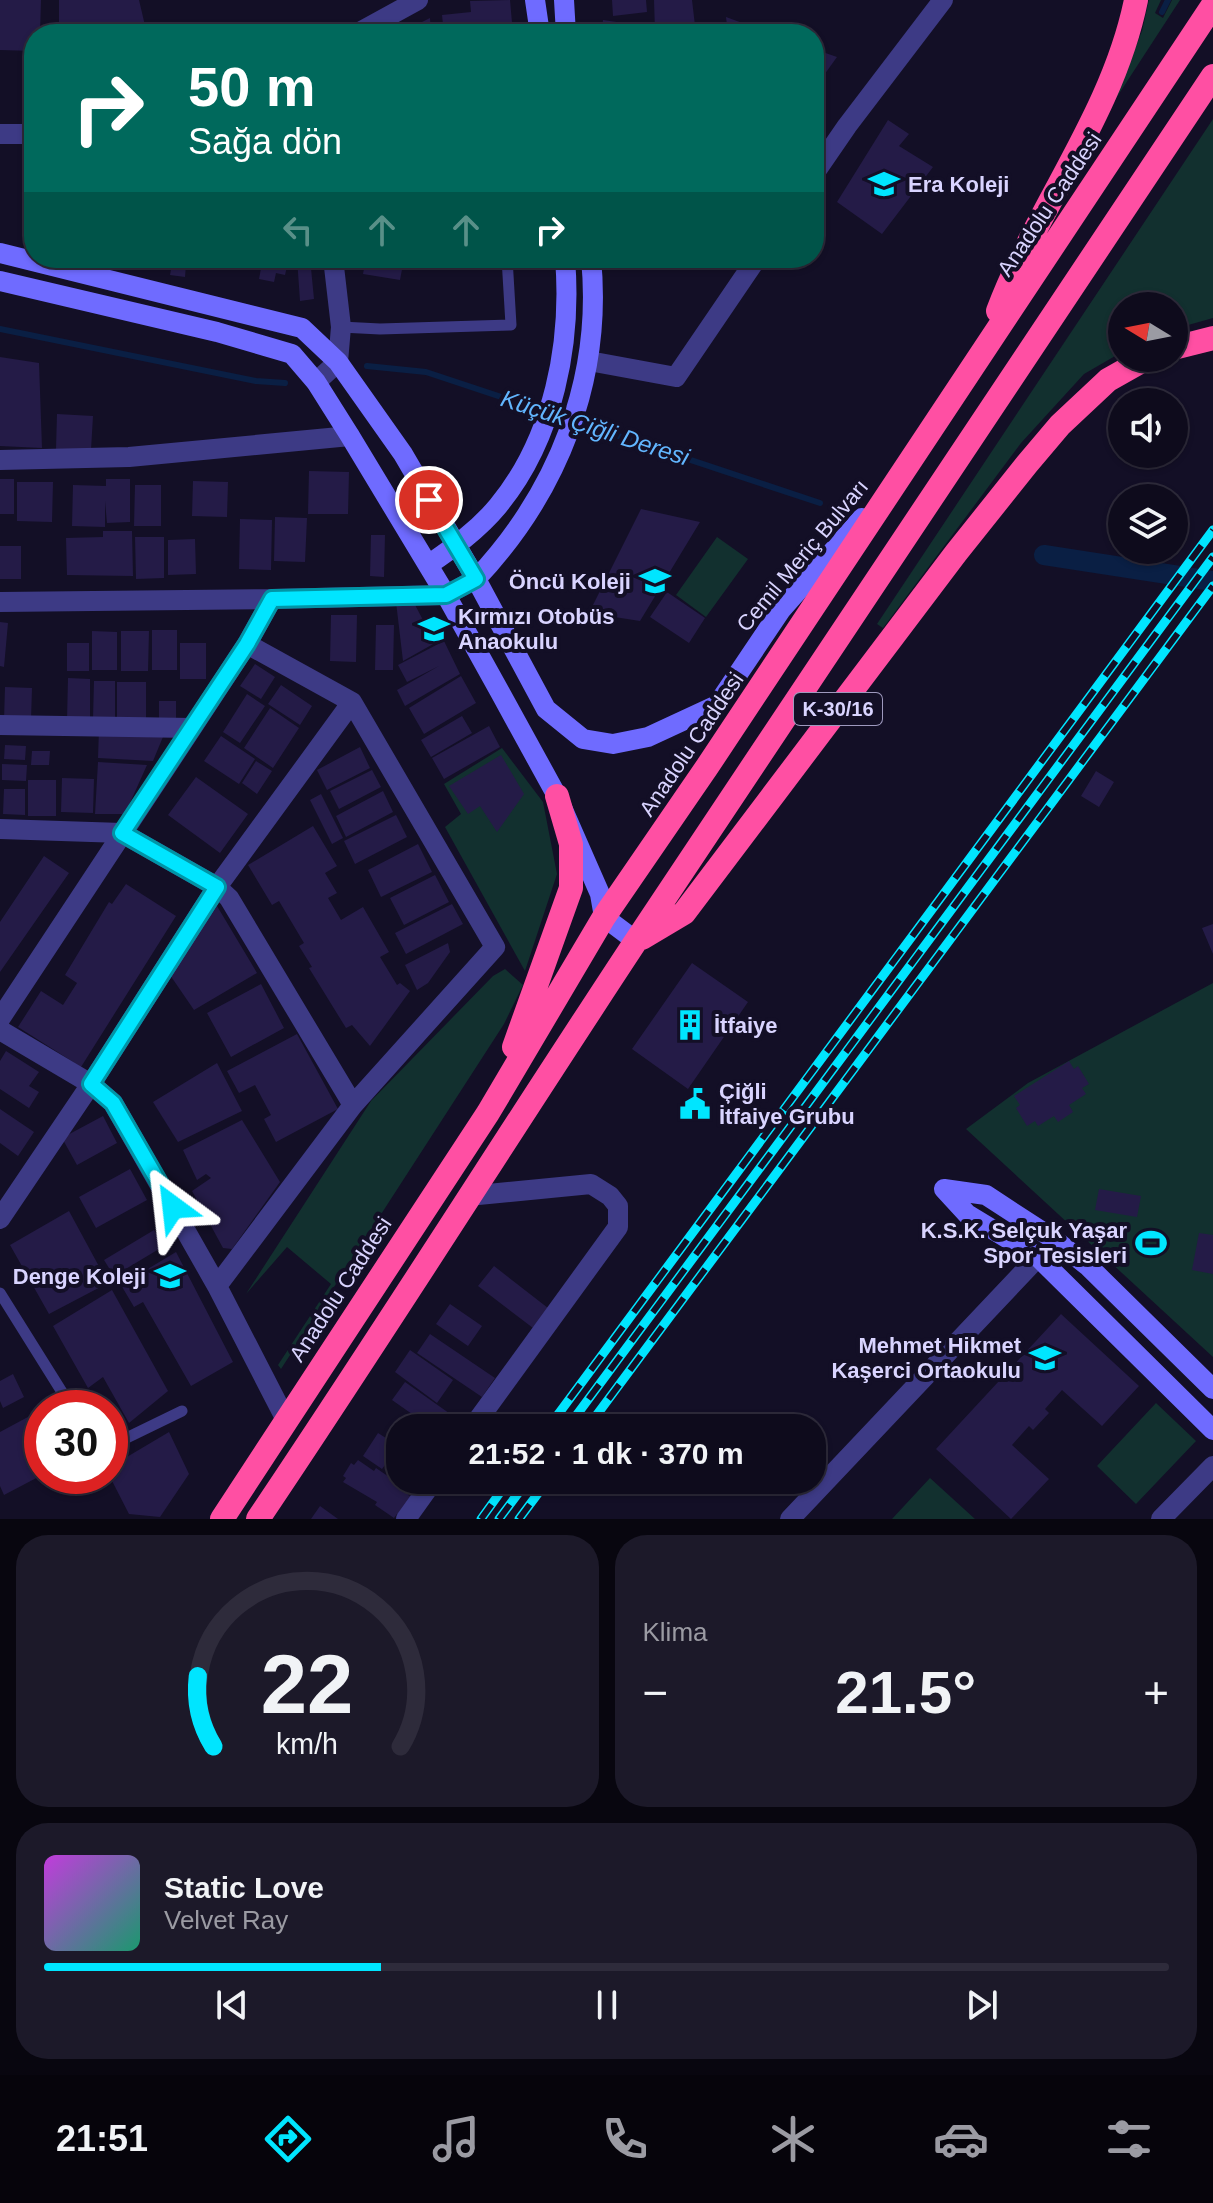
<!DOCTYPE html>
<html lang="tr">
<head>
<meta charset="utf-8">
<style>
	:root { --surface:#0e0b1c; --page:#1c1929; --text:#f1f3f6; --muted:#9b9ba3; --line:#2e2b3b; --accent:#00e5ff }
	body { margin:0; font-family:Arial,sans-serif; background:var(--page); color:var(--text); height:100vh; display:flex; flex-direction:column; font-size:30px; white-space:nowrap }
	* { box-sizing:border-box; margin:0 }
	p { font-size:26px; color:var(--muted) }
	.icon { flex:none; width:44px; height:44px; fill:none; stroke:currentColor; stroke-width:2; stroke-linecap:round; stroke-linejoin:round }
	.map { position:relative; height:1519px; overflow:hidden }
	.panel { display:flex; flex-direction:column; gap:16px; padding:16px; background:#08060f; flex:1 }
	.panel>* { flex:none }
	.top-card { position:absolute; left:24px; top:24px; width:800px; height:244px; border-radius:32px; box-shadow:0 2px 6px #0004,0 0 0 2px var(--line); background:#00695c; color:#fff; overflow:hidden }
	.needle { width:52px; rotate:280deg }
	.controls { position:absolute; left:1108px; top:292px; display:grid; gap:16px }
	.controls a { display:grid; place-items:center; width:80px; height:80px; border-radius:50%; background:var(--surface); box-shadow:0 2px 6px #0004,0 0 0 2px var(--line); font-size:40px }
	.speed { position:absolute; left:24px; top:1390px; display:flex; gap:16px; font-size:40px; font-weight:700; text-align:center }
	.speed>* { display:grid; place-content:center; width:104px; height:104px; border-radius:50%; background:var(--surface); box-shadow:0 2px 6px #0004,0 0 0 2px var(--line); line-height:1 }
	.speed .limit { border:12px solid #d22; background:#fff; color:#111 }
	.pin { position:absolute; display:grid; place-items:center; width:68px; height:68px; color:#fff; margin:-34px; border:4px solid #fff; border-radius:50%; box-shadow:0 2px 8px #0007 }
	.me { position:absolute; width:88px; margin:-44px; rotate:330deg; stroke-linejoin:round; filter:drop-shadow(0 0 6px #0008) }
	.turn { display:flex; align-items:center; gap:28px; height:168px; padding:0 32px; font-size:36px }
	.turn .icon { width:104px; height:104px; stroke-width:2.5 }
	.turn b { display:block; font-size:56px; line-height:68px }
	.lanes { display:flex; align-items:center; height:76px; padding:0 32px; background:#0003; justify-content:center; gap:40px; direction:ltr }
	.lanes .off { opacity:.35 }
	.big { font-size:60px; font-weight:800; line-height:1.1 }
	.panel .widget { flex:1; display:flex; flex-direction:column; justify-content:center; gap:12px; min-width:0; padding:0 28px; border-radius:32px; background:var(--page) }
	.panel .dial { align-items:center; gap:0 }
	.dial svg { height:208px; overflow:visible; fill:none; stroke:var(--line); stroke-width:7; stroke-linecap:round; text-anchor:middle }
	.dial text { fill:var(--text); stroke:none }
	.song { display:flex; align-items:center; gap:24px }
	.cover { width:96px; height:96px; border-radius:12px; background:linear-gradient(135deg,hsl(290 70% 55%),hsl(160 70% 35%)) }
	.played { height:8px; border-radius:4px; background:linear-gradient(90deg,var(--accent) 30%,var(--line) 30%) }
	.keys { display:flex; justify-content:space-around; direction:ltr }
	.heat { display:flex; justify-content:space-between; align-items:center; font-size:44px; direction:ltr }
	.panel .tiles { flex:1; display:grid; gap:16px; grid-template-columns:1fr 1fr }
	.widget:last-child { grid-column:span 2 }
	.trip { position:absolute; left:386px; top:1414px; width:440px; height:80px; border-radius:32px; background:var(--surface); box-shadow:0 2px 6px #0004,0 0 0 2px var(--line); font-weight:800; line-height:80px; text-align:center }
	.menu { display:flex; height:128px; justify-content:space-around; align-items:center; background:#06040b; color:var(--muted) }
	.menu .icon { width:56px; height:56px }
	.menu .current { color:var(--accent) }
	.menu b { font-size:36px; color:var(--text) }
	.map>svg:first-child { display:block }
	.green { fill:#12302f }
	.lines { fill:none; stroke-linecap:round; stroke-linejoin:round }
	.stream { stroke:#0a1f44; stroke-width:6 }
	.canal { stroke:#0a1f44; stroke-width:20 }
	.building { fill:#241b47 }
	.lane { stroke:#3d3a85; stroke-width:11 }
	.street { stroke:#3d3a85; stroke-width:20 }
	.secondary { stroke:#6f6bff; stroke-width:20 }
	.highway { stroke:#ff4fa3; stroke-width:24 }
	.rail-casing { stroke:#00e5ff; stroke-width:9 }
	.rail { stroke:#130f26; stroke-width:6; stroke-dasharray:18; stroke-linecap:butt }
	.route-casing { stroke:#0095a6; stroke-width:20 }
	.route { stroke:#00e5ff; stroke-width:14 }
	.labels { text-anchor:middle; stroke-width:8; stroke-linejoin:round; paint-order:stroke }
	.shield { fill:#130f26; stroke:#9e99be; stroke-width:2 }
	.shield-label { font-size:20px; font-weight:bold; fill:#d9d4ff }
	.poi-label { font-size:22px; font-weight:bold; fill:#d9d4ff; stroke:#130f26; text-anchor:start }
	.street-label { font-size:22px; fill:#d9d4ff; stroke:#130f26 }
	.water-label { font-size:24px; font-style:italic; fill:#62b6ff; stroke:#130f26 }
</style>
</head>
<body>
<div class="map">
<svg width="1213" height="1519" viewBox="0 0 1213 1519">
	<rect width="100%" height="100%" fill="#130f26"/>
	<path class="green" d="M1149,0H1161L1155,13L1163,18L1172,0H1180L1113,103L1142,31Z
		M1213,119V318L1174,329V306H1122V352L1084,374L1021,443L883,628L877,624Z
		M717,537L748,559L706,617L676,595Z
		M502,748L543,802L557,874L525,971L445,827L461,814L444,784Z
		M505,969L523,985L504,1024L281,1369L278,1365L331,1284L287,1247L246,1294L371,1101L493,976Z
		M1213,983V1357L966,1129L1028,1083Z
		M1156,1403L1196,1441L1136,1504L1097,1466Z
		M930,1478L975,1519H892Z"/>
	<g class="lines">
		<path class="stream" d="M1162,12L1168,0
			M0,329L256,381L285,383
			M367,366L426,372L820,503"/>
		<path class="canal" d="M1044,555L1213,581"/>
	</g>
	<path class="building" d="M0,0H41L40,34H34V51L0,50Z
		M59,0H139L147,34H59Z
		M510,0L513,34H444L442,15L471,12L470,1Z
		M612,0H646L647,12L613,16Z
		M654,0H692L696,34H658L655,31Z
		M726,17L772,34H728Z
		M430,18L431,34H398Z
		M603,20L651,27L650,34H601Z
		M814,49L837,57L814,89Z
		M888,120L909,134L899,146L933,167L882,234L837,202Z
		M263,258H289L285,275L276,273L274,282L259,279Z
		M297,258H310L314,299L300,301Z
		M366,258H408L407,264H403L400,280L363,274Z
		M172,264L186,265L185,277L170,275Z
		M0,357L39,363L42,448L0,446Z
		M57,414L93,416L91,450L56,449Z
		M309,471L349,472L348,514H308Z
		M0,479H14V514H0Z
		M106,479H130V522L107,523L105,501V527L72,526L73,485L106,486Z
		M193,481L228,482L227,517L192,516Z
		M17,482H53L52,522L17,521Z
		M135,485H161V526H134Z
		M641,509L700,522L640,621L589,613Z
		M275,517L307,518L305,562L274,561Z
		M240,519L272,520L271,570L239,569Z
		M103,531H132L133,576L67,575L66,538L103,537Z
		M371,535H385L384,577L370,576Z
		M135,537H164V578L136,579Z
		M195,539L196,574L168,575V540Z
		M0,546H21V579H0Z
		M667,592L705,618L689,643L650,617Z
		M413,601L435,643L403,661L396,602Z
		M331,615H357L356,662L330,661Z
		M0,622L8,623L4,667L0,666Z
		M376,625H394L393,670H375Z
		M152,630H177V670H152Z
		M92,631L117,632V670H92Z
		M121,631H149L148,671H121Z
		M444,641L460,674L405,706L397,690L439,666L407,682L398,665Z
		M67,643H89V671H67Z
		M180,643H206V679H180Z
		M255,664L275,677L261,699L240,686Z
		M461,676L476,703L424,734L409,708Z
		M68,678L90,679V720H67Z
		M94,681H115V720L93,719Z
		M117,682H146V722H117Z
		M281,685L312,706L300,725L268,704Z
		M5,687L32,688L31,720H4Z
		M247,694L265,706L240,743L223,732Z
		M159,701H176V719H159Z
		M270,708L299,728L273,768L244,748Z
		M462,716L472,733L431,757L421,740Z
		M489,726L500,747L444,779L432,758Z
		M99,729L165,732L153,761L98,758Z
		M221,736L255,759L239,784L204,761Z
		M5,745L26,746L25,760L4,759Z
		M360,747L370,768L327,790L317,770Z
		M32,751H50L49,765H31Z
		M501,755L524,794L497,832L480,806L468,814L449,786Z
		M256,761L272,771L257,794L242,783Z
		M98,762L147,765L125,814H95Z
		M2,764L27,765L26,781L2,780Z
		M372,770L381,787L339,809L330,791Z
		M1096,771L1114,782L1099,807L1081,796Z
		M196,777L248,814L220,853L168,815Z
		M62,778L94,779L93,813L61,812Z
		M28,780H56V816H28Z
		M4,789H25V815L3,814Z
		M383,791L393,812L346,837L336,816Z
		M321,794L343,838L332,844L310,800Z
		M396,815L407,837L355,864L344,841Z
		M313,826L337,866L325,873L337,893L328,898L341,920L363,907L389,952L380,957L397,985L400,983L410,991L370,1046L352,1025L346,1028L309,968L312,967L299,946L304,943L279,901L272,905L248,865Z
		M418,844L432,872L381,897L368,870Z
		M44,856L69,873L0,972V922Z
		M435,875L449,902L404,925L390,898Z
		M126,884L176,916L81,1067L18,1027L41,991L63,1005L77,983L65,975L109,902L112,904Z
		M452,904L463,924L406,954L395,933Z
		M217,906L257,973L194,1010L170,975Z
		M1213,924V954L1202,928Z
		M448,943L450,952L428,983L417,990L405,965Z
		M692,963L748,1002L688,1089L632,1049Z
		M261,984L284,1028L231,1057L207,1013Z
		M297,1034L338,1109L276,1142L264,1119L271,1115L255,1085L239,1093L227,1071Z
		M6,1051L39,1072L29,1086L39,1092L29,1108L0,1089V1061Z
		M1069,1061L1074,1069L1078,1066L1089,1084L1082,1088L1086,1094L1069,1105L1073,1112L1058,1122L1054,1116L1038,1126L1035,1121L1027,1126L1016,1108L1020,1105L1014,1096Z
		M217,1063L242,1111L178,1142L153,1102Z
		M0,1109L34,1132L18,1156L0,1143Z
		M103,1116L117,1143L77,1165L62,1138Z
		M242,1120L280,1182L232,1249L223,1248L192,1191L211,1178L206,1174L197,1180L183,1150Z
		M130,1169L147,1200L96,1228L79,1197Z
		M1099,1189L1141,1196L1137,1217L1095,1210Z
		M69,1211L108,1283L49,1314L10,1245Z
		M154,1230L164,1246L114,1276L104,1260Z
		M1199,1233L1213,1235V1274L1192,1270Z
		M176,1252L233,1362L191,1386L143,1302L134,1307L121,1285Z
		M494,1266L548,1308L533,1328L478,1286Z
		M112,1290L168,1391L129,1423L103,1377L88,1388L53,1326Z
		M450,1304L482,1326L468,1346L436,1324Z
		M1061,1314L1139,1386L1102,1426L1062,1390L1045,1409L1049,1413L1033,1430L1029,1426L1012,1445L1049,1479L1011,1519L936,1449Z
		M430,1334L495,1378L482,1397L417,1353Z
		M410,1350L453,1380L437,1403L395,1372Z
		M13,1374L24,1397L3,1408L0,1401V1381Z
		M405,1382L463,1423L459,1428H432L392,1400Z
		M39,1411L42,1418V1475L4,1495L0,1486V1432Z
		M169,1432L189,1474L160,1517L129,1514L110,1477V1467Z
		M378,1433L400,1447V1480H424L416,1493L391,1477L395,1471L385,1465L382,1469L363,1456Z
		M358,1460L374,1471L376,1468L411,1492L408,1495L413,1497L400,1516L397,1514L394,1518L375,1505L377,1502L343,1482L346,1478L343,1476L351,1463L354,1465Z
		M320,1506L338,1519H311Z"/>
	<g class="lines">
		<path class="lane" d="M341,327L380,329L511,325L507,258
			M0,1293L72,1408
			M110,1446L182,1411"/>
		<path class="street" d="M356,34L418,0
			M0,134H34
			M814,174L847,126L943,0
			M589,361L676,377L757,258
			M316,382L338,362L341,327L333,258
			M0,460L129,457L350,436
			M0,602L272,599
			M0,725L192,728
			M0,829L122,833L217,887L229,898L353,1105
			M0,1019L192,728L247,644L272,599L446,595L476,579
			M0,1030L91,1084L113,1103L217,1286L286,1420
			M468,1196L591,1184L610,1196L618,1206V1227L472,1428
			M0,1219L91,1084L217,887L352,702
			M217,1286L353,1105L495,947L352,702L247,644
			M406,1519L434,1480
			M790,1519L1038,1257
			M1161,1519L1213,1466"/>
		<path class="secondary" d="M535,0L540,34
			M564,0L566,34
			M0,253L302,328L338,362L403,454L476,579L546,709L583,739L613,744L648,737L717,705L781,610L862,518
			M0,281L217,332L292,354L316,382L350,436L446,595L501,694L557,796L600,894L604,917L636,941
			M428,565C453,548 478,530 498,506C554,438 572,343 565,258
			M476,579C558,492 603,379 591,258
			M944,1189L967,1214L1038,1257L1213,1430
			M944,1189L986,1195L1055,1240L1089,1267L1213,1389"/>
		<path class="highway" d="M998,311C1038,205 1113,113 1136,0
			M1174,348L1213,338
			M642,938L684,913L956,553L1027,464L1060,425L1108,380L1147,358
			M514,1047L571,888V844L557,796
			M222,1519L488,1113L604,917L707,767L1213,5
			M258,1519C386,1329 508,1135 634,944C827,655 1022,367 1213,76"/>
		<defs>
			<path id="rail" d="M548,1428L1213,530
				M567,1428L1213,557
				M587,1428L1213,586
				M481,1519L509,1480
				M499,1519L528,1480
				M519,1519L548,1480"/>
		</defs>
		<use href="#rail" class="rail-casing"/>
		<use href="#rail" class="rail"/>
	</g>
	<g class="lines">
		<defs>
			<path id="route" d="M173,1207L113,1103L91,1084L217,887L122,833L247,644L272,599L446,595L476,579L429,500"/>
		</defs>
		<use href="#route" class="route-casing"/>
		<use href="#route" class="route"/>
	</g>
	<defs>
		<symbol id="school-bare" viewBox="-9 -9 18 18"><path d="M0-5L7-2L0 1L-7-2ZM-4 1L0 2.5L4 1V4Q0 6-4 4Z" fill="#00e5ff" stroke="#130f26" stroke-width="2.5" paint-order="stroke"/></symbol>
		<symbol id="building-bare" viewBox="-9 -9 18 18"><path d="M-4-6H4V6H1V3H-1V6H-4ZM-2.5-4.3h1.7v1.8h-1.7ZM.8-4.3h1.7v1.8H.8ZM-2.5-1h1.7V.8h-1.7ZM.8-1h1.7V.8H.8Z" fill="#00e5ff" stroke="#130f26" stroke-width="2.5" paint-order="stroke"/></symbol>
		<symbol id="civic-bare" viewBox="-9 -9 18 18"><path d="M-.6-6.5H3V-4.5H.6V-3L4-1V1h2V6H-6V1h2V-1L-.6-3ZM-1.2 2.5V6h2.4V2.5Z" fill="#00e5ff" stroke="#130f26" stroke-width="2.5" paint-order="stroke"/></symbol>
		<symbol id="stadium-bare" viewBox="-9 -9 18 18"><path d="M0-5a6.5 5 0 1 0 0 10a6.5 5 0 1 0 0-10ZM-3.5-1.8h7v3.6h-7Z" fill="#00e5ff" stroke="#130f26" stroke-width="2.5" paint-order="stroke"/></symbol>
	</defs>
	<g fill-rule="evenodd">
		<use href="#school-bare" x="862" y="162" width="44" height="44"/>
		<use href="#school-bare" x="633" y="559" width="44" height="44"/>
		<use href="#school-bare" x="412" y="607" width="44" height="44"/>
		<use href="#building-bare" x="668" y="1003" width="44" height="44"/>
		<use href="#civic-bare" x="673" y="1082" width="44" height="44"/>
		<use href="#stadium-bare" x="1129" y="1221" width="44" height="44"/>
		<use href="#school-bare" x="148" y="1254" width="44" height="44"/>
		<use href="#school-bare" x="1023" y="1336" width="44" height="44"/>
	</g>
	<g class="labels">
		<rect class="shield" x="794" y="693" width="88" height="32" rx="6"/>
		<g class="shield-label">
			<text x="838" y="716">K-30/16</text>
		</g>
		<g class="poi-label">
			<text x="908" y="192">Era Koleji</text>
			<text x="631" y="589" text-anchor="end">Öncü Koleji</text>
			<text x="458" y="624">Kırmızı Otobüs<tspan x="458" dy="25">Anaokulu</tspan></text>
			<text x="714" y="1033">İtfaiye</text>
			<text x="719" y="1099">Çiğli<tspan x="719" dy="25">İtfaiye Grubu</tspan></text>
			<text x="1127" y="1238" text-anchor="end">K.S.K. Selçuk Yaşar<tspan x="1127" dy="25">Spor Tesisleri</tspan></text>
			<text x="146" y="1284" text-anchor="end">Denge Koleji</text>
			<text x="1021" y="1353" text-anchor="end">Mehmet Hikmet<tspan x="1021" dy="25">Kaşerci Ortaokulu</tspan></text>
		</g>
		<g class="street-label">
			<text transform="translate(1049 204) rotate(-56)" y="8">Anadolu Caddesi</text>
			<text transform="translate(802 555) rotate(-50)" y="8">Cemil Meriç Bulvarı</text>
			<text transform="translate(691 744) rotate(-56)" y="8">Anadolu Caddesi</text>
			<text transform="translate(340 1289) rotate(-57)" y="8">Anadolu Caddesi</text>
		</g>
		<g class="water-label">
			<text transform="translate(595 428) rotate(18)" y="8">Küçük Çiğli Deresi</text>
		</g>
	</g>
</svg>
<div class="controls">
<a><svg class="needle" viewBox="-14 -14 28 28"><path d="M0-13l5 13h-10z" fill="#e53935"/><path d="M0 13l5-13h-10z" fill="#9b9ba3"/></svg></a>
<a><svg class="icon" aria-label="sound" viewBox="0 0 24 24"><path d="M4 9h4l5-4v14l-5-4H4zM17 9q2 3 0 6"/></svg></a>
<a><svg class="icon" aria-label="layers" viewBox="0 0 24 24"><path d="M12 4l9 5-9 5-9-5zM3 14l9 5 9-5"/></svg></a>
</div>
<div class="speed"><div class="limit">30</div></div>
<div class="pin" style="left:429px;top:500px;background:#d93025"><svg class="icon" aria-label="arrive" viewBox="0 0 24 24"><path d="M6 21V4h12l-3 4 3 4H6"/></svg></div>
<svg class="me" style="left:173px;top:1207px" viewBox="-20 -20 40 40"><path d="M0-17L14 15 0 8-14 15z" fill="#00e5ff" stroke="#fff" stroke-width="4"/></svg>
<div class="trip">21:52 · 1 dk · 370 m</div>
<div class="top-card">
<div class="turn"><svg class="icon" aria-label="right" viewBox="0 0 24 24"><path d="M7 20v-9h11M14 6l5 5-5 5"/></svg><div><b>50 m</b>Sağa dön</div></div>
<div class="lanes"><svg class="icon off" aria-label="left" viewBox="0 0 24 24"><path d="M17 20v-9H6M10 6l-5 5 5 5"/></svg><svg class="icon off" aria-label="ahead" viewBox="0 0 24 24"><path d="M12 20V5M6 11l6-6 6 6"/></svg><svg class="icon off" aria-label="ahead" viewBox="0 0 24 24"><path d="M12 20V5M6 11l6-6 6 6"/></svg><svg class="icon" aria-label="right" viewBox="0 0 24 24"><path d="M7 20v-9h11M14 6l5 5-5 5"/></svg></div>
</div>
</div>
<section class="panel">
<div class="tiles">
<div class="widget dial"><svg viewBox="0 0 100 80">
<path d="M14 69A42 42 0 1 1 86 69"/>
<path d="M14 69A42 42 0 0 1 8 42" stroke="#00e5ff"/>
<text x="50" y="56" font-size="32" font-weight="700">22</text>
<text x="50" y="72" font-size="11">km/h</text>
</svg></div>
<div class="widget"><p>Klima</p>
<div class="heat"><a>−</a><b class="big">21.5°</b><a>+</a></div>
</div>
<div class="widget">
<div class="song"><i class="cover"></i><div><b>Static Love</b><p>Velvet Ray</p></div></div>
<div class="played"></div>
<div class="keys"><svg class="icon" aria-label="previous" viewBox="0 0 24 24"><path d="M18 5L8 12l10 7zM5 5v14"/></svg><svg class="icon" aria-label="pause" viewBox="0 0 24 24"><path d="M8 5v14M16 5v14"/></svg><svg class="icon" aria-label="next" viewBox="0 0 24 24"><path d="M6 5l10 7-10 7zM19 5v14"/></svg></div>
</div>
</div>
</section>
<nav class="menu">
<b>21:51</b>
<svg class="icon current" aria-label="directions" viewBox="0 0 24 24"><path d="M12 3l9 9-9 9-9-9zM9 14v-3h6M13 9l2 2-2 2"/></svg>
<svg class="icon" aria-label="music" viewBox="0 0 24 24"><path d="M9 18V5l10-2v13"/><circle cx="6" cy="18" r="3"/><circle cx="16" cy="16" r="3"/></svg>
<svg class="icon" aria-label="phone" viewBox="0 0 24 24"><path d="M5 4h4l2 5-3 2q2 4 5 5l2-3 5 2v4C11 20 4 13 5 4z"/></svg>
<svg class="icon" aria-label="climate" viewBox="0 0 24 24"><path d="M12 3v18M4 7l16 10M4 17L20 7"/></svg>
<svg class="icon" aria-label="car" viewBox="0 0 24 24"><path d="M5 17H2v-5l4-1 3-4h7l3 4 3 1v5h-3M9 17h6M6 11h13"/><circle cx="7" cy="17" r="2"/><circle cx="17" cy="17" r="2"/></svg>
<svg class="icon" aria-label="filters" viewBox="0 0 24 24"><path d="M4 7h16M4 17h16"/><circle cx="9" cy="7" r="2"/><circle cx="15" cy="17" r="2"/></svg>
</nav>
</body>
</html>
